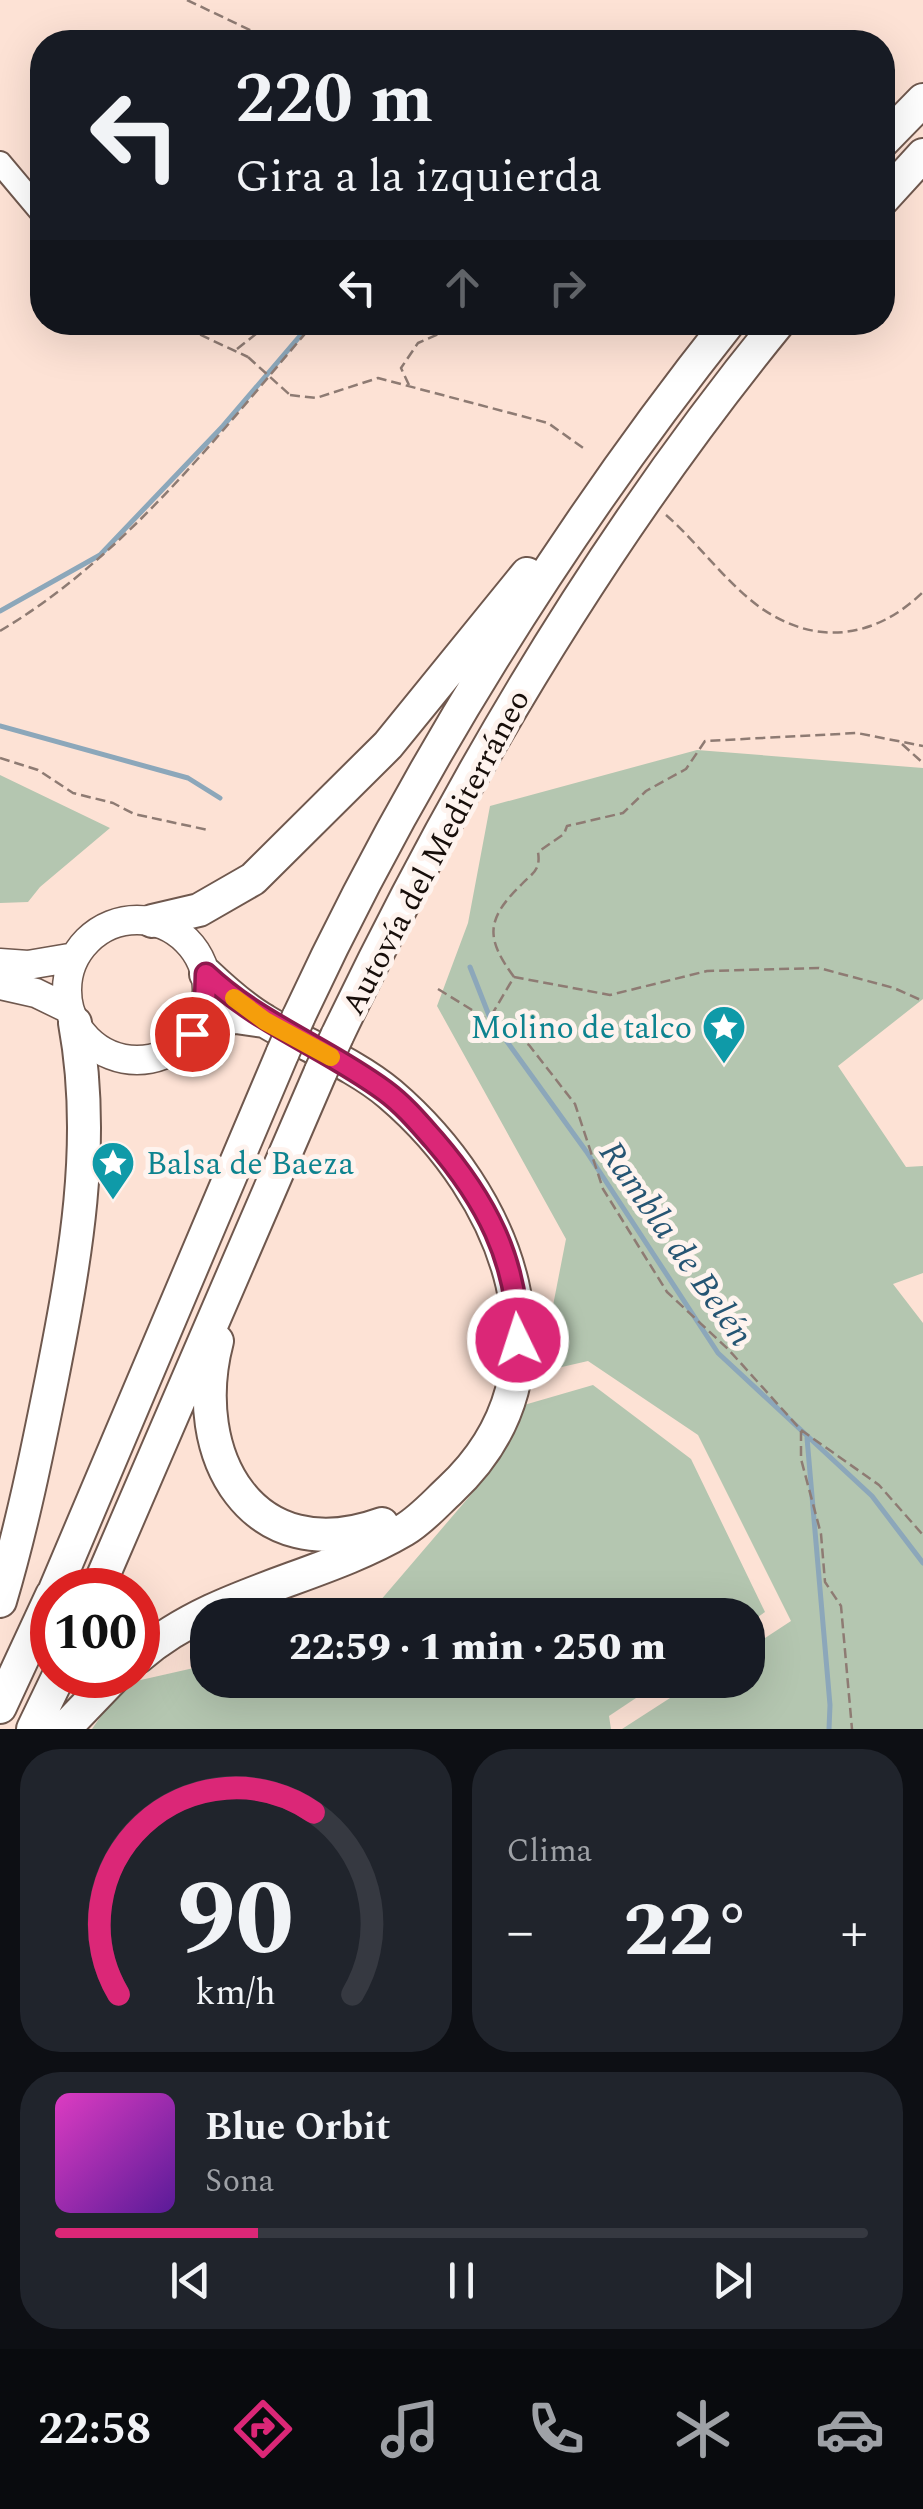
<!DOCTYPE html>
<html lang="es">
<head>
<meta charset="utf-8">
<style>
	:root { --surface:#171b24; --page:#20242c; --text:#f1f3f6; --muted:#9ea1a6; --line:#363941; --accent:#db2777 }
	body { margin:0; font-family:Spectral,serif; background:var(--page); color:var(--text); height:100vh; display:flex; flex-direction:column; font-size:38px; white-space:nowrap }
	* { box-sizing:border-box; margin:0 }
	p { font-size:32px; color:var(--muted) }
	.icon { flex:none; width:55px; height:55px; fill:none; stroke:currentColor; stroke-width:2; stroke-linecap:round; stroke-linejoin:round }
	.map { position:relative; height:1729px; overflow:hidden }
	.details { display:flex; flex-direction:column; gap:20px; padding:20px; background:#0d0f14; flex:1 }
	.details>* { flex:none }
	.top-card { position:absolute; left:30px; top:30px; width:865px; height:305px; border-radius:40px; box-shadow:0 10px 40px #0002; background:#171b24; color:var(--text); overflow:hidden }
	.speed { position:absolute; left:30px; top:1568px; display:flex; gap:20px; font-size:50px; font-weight:700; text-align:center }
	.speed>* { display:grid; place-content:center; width:130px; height:130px; border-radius:50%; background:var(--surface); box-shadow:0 10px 40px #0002; line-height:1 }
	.speed .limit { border:15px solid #d22; background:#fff; color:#111 }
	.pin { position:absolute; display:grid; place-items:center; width:85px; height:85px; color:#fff; margin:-42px; border:5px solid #fff; border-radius:50%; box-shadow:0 2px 10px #0007 }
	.me { position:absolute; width:110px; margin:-55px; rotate:356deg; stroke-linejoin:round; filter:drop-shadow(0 0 8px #0008) }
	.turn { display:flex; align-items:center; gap:35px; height:210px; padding:0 40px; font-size:45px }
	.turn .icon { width:130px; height:130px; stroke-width:2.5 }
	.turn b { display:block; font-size:70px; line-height:85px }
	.lanes { display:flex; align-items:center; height:95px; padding:0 40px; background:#0003; justify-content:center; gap:50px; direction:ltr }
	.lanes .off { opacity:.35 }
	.big { font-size:75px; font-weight:800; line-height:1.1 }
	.details .card { flex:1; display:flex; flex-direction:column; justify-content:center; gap:15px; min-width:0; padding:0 35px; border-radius:40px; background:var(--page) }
	.details .dial { align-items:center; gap:0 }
	.dial svg { height:260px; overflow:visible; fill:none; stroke:var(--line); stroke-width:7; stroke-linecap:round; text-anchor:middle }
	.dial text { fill:var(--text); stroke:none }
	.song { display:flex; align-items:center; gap:30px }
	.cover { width:120px; height:120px; border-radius:15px; background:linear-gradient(135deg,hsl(310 70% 55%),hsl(270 70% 35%)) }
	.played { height:10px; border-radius:5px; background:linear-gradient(90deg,var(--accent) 25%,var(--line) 25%) }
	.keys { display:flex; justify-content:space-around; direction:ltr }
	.heat { display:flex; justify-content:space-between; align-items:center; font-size:55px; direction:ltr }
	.details .tiles { flex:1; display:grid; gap:20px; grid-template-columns:1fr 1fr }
	.card:last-child { grid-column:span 2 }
	.trip { position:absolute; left:190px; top:1598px; width:575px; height:100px; border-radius:40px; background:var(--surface); box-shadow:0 10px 40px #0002; font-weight:800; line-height:100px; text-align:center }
	.tabs { display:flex; height:160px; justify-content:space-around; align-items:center; background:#090b0e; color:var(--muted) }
	.tabs .icon { width:70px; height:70px }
	.tabs .active { color:var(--accent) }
	.tabs b { font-size:45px; color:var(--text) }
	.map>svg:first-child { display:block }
	.green { fill:#b4c6b0 }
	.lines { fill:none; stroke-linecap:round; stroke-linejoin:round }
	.stream { stroke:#8ca7ba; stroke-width:5 }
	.minor-casing { stroke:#6f584e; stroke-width:26 }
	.major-casing { stroke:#6f584e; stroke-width:31 }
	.highway-casing { stroke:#6f584e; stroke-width:36 }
	.path { stroke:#8e7b73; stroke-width:2.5; stroke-dasharray:10 5; stroke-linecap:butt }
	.minor { stroke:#fff; stroke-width:22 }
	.major { stroke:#fff; stroke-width:28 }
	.highway { stroke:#fff; stroke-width:32 }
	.highway-bridge-casing { stroke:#6f584e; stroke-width:36; stroke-linecap:butt }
	.path-bridge { stroke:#8e7b73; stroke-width:2.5; stroke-dasharray:10 5; stroke-linecap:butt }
	.highway-bridge { stroke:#fff; stroke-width:32 }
	.route-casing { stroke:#8e194d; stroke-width:25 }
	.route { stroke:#db2777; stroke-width:18 }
	.slow { stroke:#f59e0b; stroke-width:18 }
	.labels { text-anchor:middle; stroke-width:10; stroke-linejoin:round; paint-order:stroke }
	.street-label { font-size:32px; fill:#170e0a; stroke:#fef3ee }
	.culture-label { font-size:32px; fill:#0d838f; stroke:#fef3ee; text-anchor:end }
	.water-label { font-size:35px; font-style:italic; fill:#265573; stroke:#fef3ee }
</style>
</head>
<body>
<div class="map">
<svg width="923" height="1729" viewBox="0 0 923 1729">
	<rect width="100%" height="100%" fill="#fde2d5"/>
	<path class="green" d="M697,750L923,768V999L838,1066L906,1167L923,1166V1273L893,1284L923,1323V1729H622L698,1680H748V1649L791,1621L698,1435L588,1361L540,1372L566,1239L437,1006L468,923L490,806Z
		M0,775L110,828L40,887L28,902L0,903Z
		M593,1385L691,1459L765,1612L748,1624V1615H368L480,1484L524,1405Z
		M207,1665L208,1680H663L609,1716L611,1729H92L123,1684Z"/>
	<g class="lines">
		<path class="stream" d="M0,611L100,555L223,426L312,322
			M0,726L188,778L220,798
			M470,967L490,1018L586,1151L718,1353L872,1496L923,1563
			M807,1438L830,1705L829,1729"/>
		<defs>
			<path id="minor" d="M0,163L42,213"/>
			<path id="major" d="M67 990a70 70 0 1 1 140 0a70 70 0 1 1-140 0Z
				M0,963L28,965L75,957
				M0,985L36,993L69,1009"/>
			<path id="highway" d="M882,142L923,100
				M882,200L923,155
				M152,921L199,910L253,879L388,745L527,574
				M298,1018C410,776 563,531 729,322
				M199,1023L236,1017L264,1021
				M337,1036C458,783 601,540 779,322
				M217,1341C187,1455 252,1571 382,1524
				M55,1590L283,1052
				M97,1590L321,1071
				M0,1601C22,1527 37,1453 52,1378C75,1261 97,1142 75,1023
				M138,1657C215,1591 319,1580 404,1530C421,1520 435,1504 450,1490C580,1369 506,1193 390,1094C353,1063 306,1046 265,1021C244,1009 224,991 206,974
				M0,1707L52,1595
				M33,1729L59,1675
				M64,1729L116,1675"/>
		</defs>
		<use href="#minor" class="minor-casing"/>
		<use href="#major" class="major-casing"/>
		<use href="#highway" class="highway-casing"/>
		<path class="path" d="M187,0L275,42
			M173,322L248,357
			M237,349L271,322
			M409,385L401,368L418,343L466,322
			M290,395L316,398L378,378L548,423L586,450
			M666,515C699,544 726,583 761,608C817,647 876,638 923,592
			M0,631C126,556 220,433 315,322
			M902,744L923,763
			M0,758L38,770L73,793L113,803L134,814L208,830
			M514,977C486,939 485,920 521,885C532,873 541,871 538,852L564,834L567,826L623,813L646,791L686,769L705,741L857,733L923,746
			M438,989L529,1045L575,1104L603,1189L667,1292L728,1349L801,1430L879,1485L923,1535
			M491,1016L514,977L610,995L707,971L819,968L894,988L923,1001
			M801,1431V1459L821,1534L825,1582L841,1606L852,1729"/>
		<use href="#minor" class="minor"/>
		<use href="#major" class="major"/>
		<use href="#highway" class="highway"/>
		<defs>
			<path id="highway-bridge" d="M283,1052L298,1018
				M321,1071L337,1036"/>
		</defs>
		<use href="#highway-bridge" class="highway-bridge-casing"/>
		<path class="path-bridge" d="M248,357L290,395"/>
		<use href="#highway-bridge" class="highway-bridge"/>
	</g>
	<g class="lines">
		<defs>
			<path id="route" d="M192,1034L205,1007L206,974C259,1024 327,1048 385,1091C404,1105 419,1123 434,1140C485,1199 518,1260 518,1340"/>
		</defs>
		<use href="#route" class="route-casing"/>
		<use href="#route" class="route"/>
		<path class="slow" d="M234,998L265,1021L331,1057"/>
	</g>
	<defs>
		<symbol id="sight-pin" viewBox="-11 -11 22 30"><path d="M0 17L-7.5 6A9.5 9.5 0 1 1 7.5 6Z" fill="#0f9aa8" stroke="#fef3ee"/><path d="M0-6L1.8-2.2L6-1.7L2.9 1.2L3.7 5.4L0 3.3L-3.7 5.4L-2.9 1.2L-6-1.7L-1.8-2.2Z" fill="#fff"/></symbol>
	</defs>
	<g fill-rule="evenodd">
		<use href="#sight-pin" x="699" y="1002" width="50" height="68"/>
		<use href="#sight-pin" x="88" y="1138" width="50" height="68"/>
	</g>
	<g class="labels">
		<g class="street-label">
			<text transform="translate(435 852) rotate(-62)" y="11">Autovía del Mediterráneo</text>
		</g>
		<g class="culture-label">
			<text x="692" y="1038">Molino de talco</text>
			<text x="146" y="1174" text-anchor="start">Balsa de Baeza</text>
		</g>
		<g class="water-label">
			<text transform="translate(677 1243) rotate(55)" y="12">Rambla de Belén</text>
		</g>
	</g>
</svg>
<div class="speed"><div class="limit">100</div></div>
<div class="pin" style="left:192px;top:1034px;background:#d93025"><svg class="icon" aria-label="arrive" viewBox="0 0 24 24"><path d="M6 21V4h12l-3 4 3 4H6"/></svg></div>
<svg class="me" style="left:518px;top:1340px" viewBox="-20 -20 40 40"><circle r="17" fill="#db2777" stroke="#fff" stroke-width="3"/><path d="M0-11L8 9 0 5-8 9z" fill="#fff"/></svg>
<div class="trip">22:59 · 1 min · 250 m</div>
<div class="top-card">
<div class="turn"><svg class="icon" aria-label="left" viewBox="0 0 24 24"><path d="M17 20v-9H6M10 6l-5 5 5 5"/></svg><div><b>220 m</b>Gira a la izquierda</div></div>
<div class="lanes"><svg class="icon" aria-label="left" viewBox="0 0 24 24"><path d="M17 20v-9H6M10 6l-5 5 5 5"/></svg><svg class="icon off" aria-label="ahead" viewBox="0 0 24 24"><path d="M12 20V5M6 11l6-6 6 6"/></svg><svg class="icon off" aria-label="right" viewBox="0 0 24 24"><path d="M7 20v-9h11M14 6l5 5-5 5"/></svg></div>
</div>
</div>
<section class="details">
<div class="tiles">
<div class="card dial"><svg viewBox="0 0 100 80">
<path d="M14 69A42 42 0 1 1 86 69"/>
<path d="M14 69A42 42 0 0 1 74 13" stroke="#db2777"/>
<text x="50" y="56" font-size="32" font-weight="700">90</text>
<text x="50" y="72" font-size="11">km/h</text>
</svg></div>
<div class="card"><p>Clima</p>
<div class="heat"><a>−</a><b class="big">22°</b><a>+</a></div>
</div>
<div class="card">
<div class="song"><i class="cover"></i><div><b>Blue Orbit</b><p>Sona</p></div></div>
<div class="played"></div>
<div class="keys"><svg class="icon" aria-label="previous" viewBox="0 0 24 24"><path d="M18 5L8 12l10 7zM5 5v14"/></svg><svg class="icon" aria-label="pause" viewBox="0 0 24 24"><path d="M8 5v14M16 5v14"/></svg><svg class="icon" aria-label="next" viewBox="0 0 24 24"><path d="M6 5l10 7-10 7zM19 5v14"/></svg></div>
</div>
</div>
</section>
<nav class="tabs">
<b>22:58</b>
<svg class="icon active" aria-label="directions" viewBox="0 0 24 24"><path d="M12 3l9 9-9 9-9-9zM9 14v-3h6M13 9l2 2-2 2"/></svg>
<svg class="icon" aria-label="music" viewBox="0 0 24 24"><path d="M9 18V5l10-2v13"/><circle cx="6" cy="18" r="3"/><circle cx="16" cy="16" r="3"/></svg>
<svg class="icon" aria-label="phone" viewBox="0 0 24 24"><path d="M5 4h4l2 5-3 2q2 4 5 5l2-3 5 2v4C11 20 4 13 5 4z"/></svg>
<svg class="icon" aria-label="climate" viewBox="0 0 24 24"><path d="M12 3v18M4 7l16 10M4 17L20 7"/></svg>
<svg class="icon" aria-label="car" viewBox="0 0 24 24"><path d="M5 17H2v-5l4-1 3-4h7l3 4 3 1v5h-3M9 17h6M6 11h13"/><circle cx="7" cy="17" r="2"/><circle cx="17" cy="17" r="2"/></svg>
</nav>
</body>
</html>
